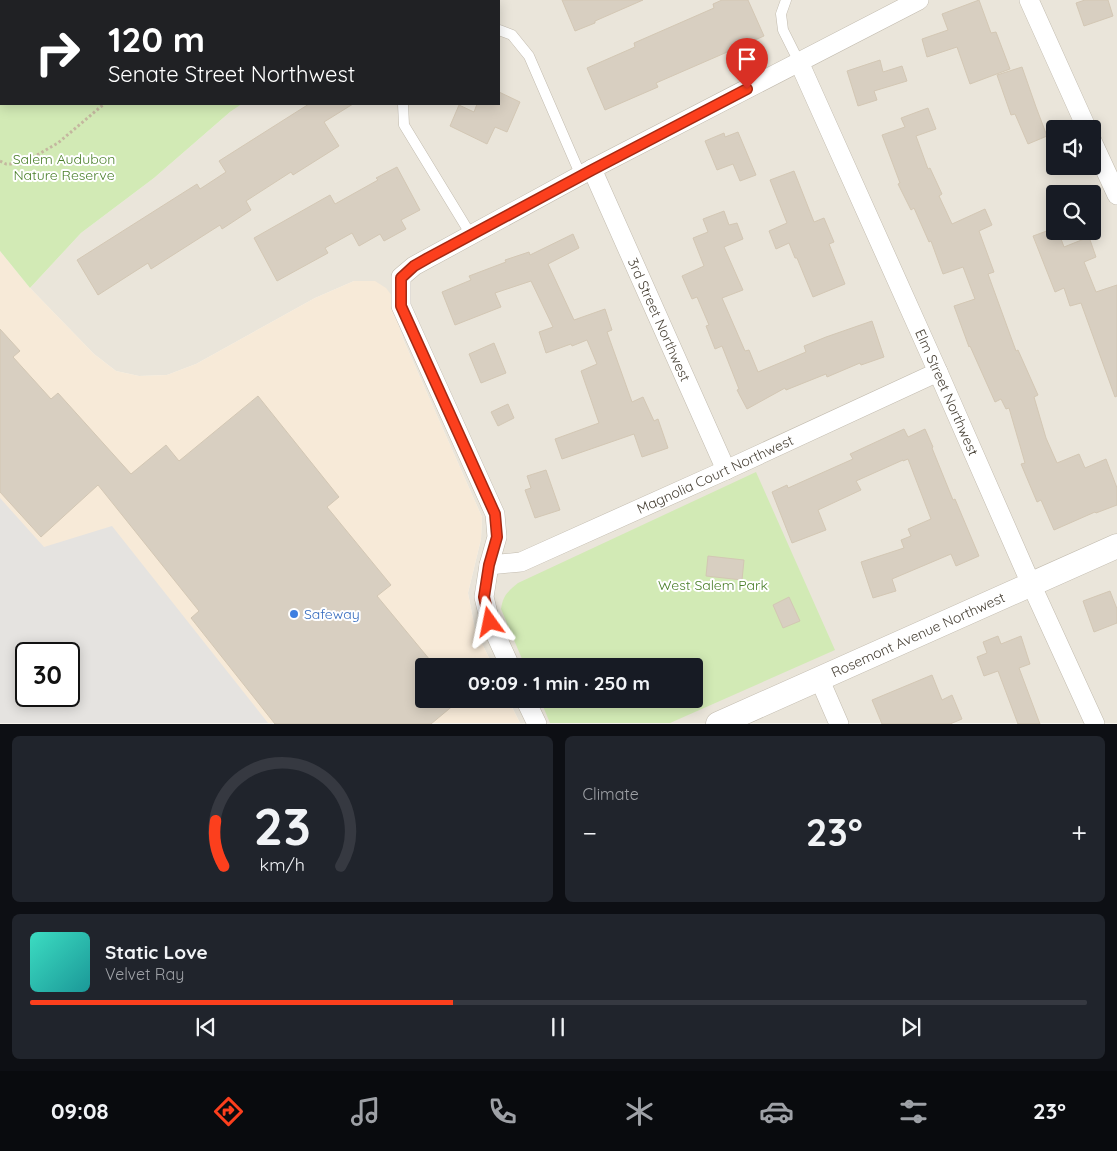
<!DOCTYPE html>
<html lang="en">
<head>
<meta charset="utf-8">
<style>
	:root { --surface:#171b24; --page:#20242c; --text:#f1f3f6; --muted:#9ea1a6; --line:#363941; --accent:#fc3f1d }
	body { margin:0; font-family:Quicksand,sans-serif; background:var(--page); color:var(--text); height:100vh; display:flex; flex-direction:column; font-size:19px; white-space:nowrap }
	* { box-sizing:border-box; margin:0 }
	p { font-size:16px; color:var(--muted) }
	.icon { flex:none; width:28px; height:28px; fill:none; stroke:currentColor; stroke-width:2; stroke-linecap:round; stroke-linejoin:round }
	.map { position:relative; height:724px; overflow:hidden }
	.drawer { display:flex; flex-direction:column; gap:12px; padding:12px; background:#0d0f14; flex:1 }
	.drawer>* { flex:none }
	.banner { position:absolute; left:0px; top:0px; width:500px; height:105px; box-shadow:0 2px 12px #0003; background:#202124; color:#fff; overflow:hidden }
	.controls { position:absolute; left:1046px; top:120px; display:grid; gap:10px }
	.controls a { display:grid; place-items:center; width:55px; height:55px; border-radius:5px; background:var(--surface); box-shadow:0 2px 12px #0003; font-size:25px }
	.speed { position:absolute; left:15px; top:642px; display:flex; gap:10px; font-size:25px; font-weight:700; text-align:center }
	.speed>* { display:grid; place-content:center; width:65px; height:65px; border-radius:50%; background:var(--surface); box-shadow:0 2px 12px #0003; line-height:1 }
	.speed .limit { border:2px solid #111; border-radius:8px; background:#fff; color:#111 }
	.pin { position:absolute; display:grid; place-items:center; width:42px; height:42px; color:#fff; margin:-51px -21px; border-radius:50% 50% 50% 0; rotate:-45deg; box-shadow:0 0 5px #0007 }
	.pin .icon { rotate:45deg }
	.me { position:absolute; width:55px; margin:-28px; rotate:348deg; stroke-linejoin:round; filter:drop-shadow(0 0 4px #0008) }
	.turn { display:flex; align-items:center; gap:18px; height:105px; padding:0 25px; font-size:22px }
	.turn .icon { width:65px; height:65px; stroke-width:2.5 }
	.turn b { display:block; font-size:35px; line-height:42px }
	.big { font-size:38px; font-weight:700; line-height:1.1 }
	.drawer .widget { flex:1; display:flex; flex-direction:column; justify-content:center; gap:8px; min-width:0; padding:0 18px; border-radius:8px; background:var(--page) }
	.drawer .dial { align-items:center; gap:0 }
	.dial svg { height:130px; overflow:visible; fill:none; stroke:var(--line); stroke-width:7; stroke-linecap:round; text-anchor:middle }
	.dial text { fill:var(--text); stroke:none }
	.song { display:flex; align-items:center; gap:15px }
	.cover { width:60px; height:60px; border-radius:8px; background:linear-gradient(135deg,hsl(170 70% 55%),hsl(180 70% 35%)) }
	.played { height:5px; border-radius:2px; background:linear-gradient(90deg,var(--accent) 40%,var(--line) 40%) }
	.keys { display:flex; justify-content:space-around; direction:ltr }
	.heat { display:flex; justify-content:space-between; align-items:center; font-size:28px; direction:ltr }
	.drawer .tiles { flex:1; display:grid; gap:12px; grid-template-columns:1fr 1fr }
	.widget:last-child { grid-column:span 2 }
	.trip { position:absolute; left:415px; top:658px; width:288px; height:50px; border-radius:5px; background:var(--surface); box-shadow:0 2px 12px #0003; font-weight:700; line-height:50px; text-align:center }
	.tabs { display:flex; height:80px; justify-content:space-around; align-items:center; background:#090b0e; color:var(--muted) }
	.tabs .icon { width:35px; height:35px }
	.tabs .active { color:var(--accent) }
	.tabs b { font-size:22px; color:var(--text) }
	.map>svg:first-child { display:block }
	.residential { fill:#eae5da; fill-rule:evenodd }
	.commercial { fill:#f7ead8; fill-rule:evenodd }
	.green { fill:#d2eab5 }
	.parking { fill:#e5e3e0; fill-rule:evenodd }
	.building { fill:#d8cfc1; stroke:#d3c7b4 }
	.lines { fill:none; stroke-linecap:round; stroke-linejoin:round }
	.service-casing { stroke:#c2bbae; stroke-width:11 }
	.minor-casing { stroke:#c2bbae; stroke-width:20 }
	.tertiary-casing { stroke:#c2bbae; stroke-width:25 }
	.path { stroke:#c4b79f; stroke-width:3; stroke-dasharray:2.5 2.5; stroke-linecap:butt }
	.service { stroke:#fff; stroke-width:10 }
	.minor { stroke:#fff; stroke-width:19 }
	.tertiary { stroke:#fff; stroke-width:24 }
	.route-casing { stroke:#a42913; stroke-width:12 }
	.route { stroke:#fc3f1d; stroke-width:9 }
	.shop-dot { fill:#3f7fe0; stroke:#fff; stroke-width:2 }
	.labels { text-anchor:middle; stroke-width:4; stroke-linejoin:round; paint-order:stroke }
	.park-label { font-size:14px; fill:#4a7f2a; stroke:#fff }
	.street-label { font-size:14px; fill:#4b4439; stroke:#fff }
	.shop-label { font-size:14px; fill:#366cbe; stroke:#fff; text-anchor:start }
</style>
</head>
<body>
<div class="map">
<svg width="1117" height="724" viewBox="0 0 1117 724">
	<rect width="100%" height="100%" fill="#f6f3ec"/>
	<path class="residential" d="M402,0H1117V723H520L508,699H694V666H493L475,629L468,593L481,539L482,517L404,341L394,311L354,281L315,298L196,364L167,375L139,376L116,371L94,354L30,288L81,233L154,178L230,112L242,104H499V1H400ZM1055,129H1092V166H1055ZM1055,194H1092V231H1055Z"/>
	<path class="commercial" d="M0,251L30,288L94,354L116,371L139,376L167,375L196,364L315,298L354,281H375L386,288L392,296L394,311L404,341L482,517L481,539L468,593L475,629L493,666H424V699H508L520,723H0ZM26,654H69V696H26Z"/>
	<path class="green" d="M25,0H402L400,1H24Z
		M1,24V104H242L230,112L154,178L81,233L30,288L0,251V25Z
		M756,472L835,650L670,723H550L540,699H694V666H525L501,609C503,596 507,592 518,583Z"/>
	<path class="parking" d="M0,498L44,547L112,526L268,723H0ZM26,654H69V696H26Z"/>
	<path class="building" d="M562,0H643L595,21V23L575,31Z
		M722,0H748L764,36L656,83L658,87L605,110L587,68L635,47L634,43L714,8L713,4Z
		M979,0L991,33L996,32L1010,69L970,84L957,47L927,57L922,39L948,30L942,14Z
		M1085,0H1108L1113,16L1084,26L1076,3Z
		M880,60L883,72L902,66L907,81L874,91L877,100L858,106L847,71Z
		M1022,67L1036,107L1047,136L1028,144L1015,114L1011,115L997,75Z
		M499,92L520,102L507,132L495,127L487,144L450,126L459,105L474,112L477,104H499Z
		M309,104H353L324,122L339,146L293,175L291,172L246,201L251,210L222,229L220,225L151,269L148,263L98,295L77,260L197,184L200,189L226,172L219,161Z
		M928,108L936,129L916,136L928,169L930,168L942,194L939,196L952,224L985,209L992,225L979,231L994,272L988,274L1016,351L1018,350L1038,395L1034,397L1046,438L1057,463L1079,454L1085,468L1106,459L1117,488V505L1096,513L1095,512L1054,530L1041,500L1037,502L1021,464L1025,463L1009,408L1006,409L1001,399L995,402L970,346L969,347L954,306L975,299L963,267L943,274L931,241L929,242L914,208L911,210L898,184L900,183L882,135L905,127L901,118Z
		M738,132L756,175L740,181L733,164L717,170L705,141L724,133L725,137Z
		M397,167L420,210L401,220L406,229L384,241L380,234L359,246L352,233L325,248L328,253L277,281L254,238L330,195L335,204L378,180L376,178Z
		M794,171L814,222L824,218L834,242L829,244L845,284L813,297L797,258H795L789,243L776,249L769,231L787,223L770,180Z
		M724,211L729,225L737,223L743,239L724,247L743,290L722,298L745,351L749,350L758,372L806,352L804,346L826,337L872,321L884,357L861,365L860,363L827,377L826,374L786,390L785,388L747,409L737,390L739,389L722,346L715,349L706,326L709,325L697,297L692,299L682,276L704,266L693,238L708,232L703,219Z
		M1055,228V231H1058L1064,247L1089,237L1096,257L1084,262L1096,292L1117,285V396L1115,397L1081,303L1070,306L1064,288L1055,292L1033,236Z
		M573,234L579,248L548,264L574,320L605,309L612,330L607,332L632,402L643,397L654,421L658,419L668,448L642,457L634,434L562,459L555,439L599,423L581,371L597,364L587,340L572,346L571,344L546,353L539,332L553,327L531,281L495,293L501,307L455,325L442,292L471,280L469,276L506,262L505,260L529,252L530,255Z
		M0,329L20,351L13,357L51,399L58,393L131,474L166,445L179,461L258,396L339,497L327,507L391,585L377,596L435,666H424V699H461L431,724H275L191,618L199,611L98,485L41,537L0,492Z
		M494,343L506,373L481,383L469,354Z
		M508,404L514,418L498,426L491,412Z
		M904,429L908,437L925,429L933,447L932,448L953,500L955,499L979,556L956,566L951,554L892,579L896,591L873,598L861,562L904,548L901,540L911,536L908,529L931,519L908,459L903,461V460L856,481L861,490L818,510L826,530L792,543L772,492L787,485L788,488L853,459L850,454Z
		M546,470L560,510L535,518L525,490L531,488L527,476Z
		M708,556L744,560L742,580L706,576Z
		M1110,591L1117,609V623L1094,632L1083,601Z
		M789,597L800,621L783,628L773,605Z
		M998,636L1001,644L1021,636L1030,664L1019,668L1040,724H1018L998,671L984,676L977,657L987,653L983,642Z
		M932,675L942,700L952,695L962,719L950,724H882L872,700Z"/>
	<g class="lines">
		<defs>
			<path id="service" d="M786,0L781,14L783,30L799,62
				M499,30L512,35L529,56L581,176
				M403,104L404,125L471,235"/>
			<g id="minor">
				<path d="M1029,0L1087,129"/>
				<path id="s1" d="M799,62L938,372L1031,584L1095,724"/>
				<path d="M1092,141L1117,195"/>
				<path id="s2" d="M592,169L726,470"/>
				<path id="s3" d="M489,565L521,562L726,470L938,372"/>
				<path d="M510,666L490,622L484,597L489,565L497,537L495,514L401,306V277L414,266L592,169L919,0"/>
				<path d="M819,678L839,724"/>
				<path d="M525,699L537,724"/>
			</g>
			<g id="tertiary">
				<path id="s4" d="M718,724L1117,546"/>
			</g>
		</defs>
		<use href="#service" class="service-casing"/>
		<use href="#minor" class="minor-casing"/>
		<use href="#tertiary" class="tertiary-casing"/>
		<path class="path" d="M133,1V0
			M224,1L226,0
			M0,98H1
			M0,161L6,164H20L32,158L58,143L104,104"/>
		<use href="#service" class="service"/>
		<use href="#minor" class="minor"/>
		<use href="#tertiary" class="tertiary"/>
	</g>
	<g class="lines">
		<defs>
			<path id="route" d="M490,622L484,597L489,565L497,537L495,514L401,306V278L414,266L428,258L592,170L747,89"/>
		</defs>
		<use href="#route" class="route-casing"/>
		<use href="#route" class="route"/>
	</g>
	<circle class="shop-dot" cx="294" cy="614" r="5"/>
	<g class="labels">
		<g class="park-label">
			<text x="64" y="164">Salem Audubon<tspan x="64" dy="16">Nature Reserve</tspan></text>
			<text x="713" y="590">West Salem Park</text>
		</g>
		<g class="street-label">
			<text dy="5" stroke="none"><textPath href="#s2" startOffset="165">3rd Street Northwest</textPath></text>
			<text dy="5" stroke="none"><textPath href="#s1" startOffset="362">Elm Street Northwest</textPath></text>
			<text dy="5" stroke="none"><textPath href="#s3" startOffset="245">Magnolia Court Northwest</textPath></text>
			<text dy="5" stroke="none"><textPath href="#s4" startOffset="219">Rosemont Avenue Northwest</textPath></text>
		</g>
		<g class="shop-label">
			<text x="304" y="619">Safeway</text>
		</g>
	</g>
</svg>
<div class="controls">
<a><svg class="icon" aria-label="sound" viewBox="0 0 24 24"><path d="M4 9h4l5-4v14l-5-4H4zM17 9q2 3 0 6"/></svg></a>
<a><svg class="icon" aria-label="search" viewBox="0 0 24 24"><circle cx="10" cy="10" r="6"/><path d="M15 15l6 6"/></svg></a>
</div>
<div class="speed"><div class="limit">30</div></div>
<div class="pin" style="left:747px;top:89px;background:#d93025"><svg class="icon" aria-label="arrive" viewBox="0 0 24 24"><path d="M6 21V4h12l-3 4 3 4H6"/></svg></div>
<svg class="me" style="left:490px;top:622px" viewBox="-20 -20 40 40"><path d="M0-17L14 15 0 8-14 15z" fill="#fc3f1d" stroke="#fff" stroke-width="4"/></svg>
<div class="trip">09:09 · 1 min · 250 m</div>
<div class="banner">
<div class="turn"><svg class="icon" aria-label="right" viewBox="0 0 24 24"><path d="M7 20v-9h11M14 6l5 5-5 5"/></svg><div><b>120 m</b>Senate Street Northwest</div></div>
</div>
</div>
<section class="drawer">
<div class="tiles">
<div class="widget dial"><svg viewBox="0 0 100 80">
<path d="M14 69A42 42 0 1 1 86 69"/>
<path d="M14 69A42 42 0 0 1 9 41" stroke="#fc3f1d"/>
<text x="50" y="56" font-size="32" font-weight="700">23</text>
<text x="50" y="72" font-size="11">km/h</text>
</svg></div>
<div class="widget"><p>Climate</p>
<div class="heat"><a>−</a><b class="big">23°</b><a>+</a></div>
</div>
<div class="widget">
<div class="song"><i class="cover"></i><div><b>Static Love</b><p>Velvet Ray</p></div></div>
<div class="played"></div>
<div class="keys"><svg class="icon" aria-label="previous" viewBox="0 0 24 24"><path d="M18 5L8 12l10 7zM5 5v14"/></svg><svg class="icon" aria-label="pause" viewBox="0 0 24 24"><path d="M8 5v14M16 5v14"/></svg><svg class="icon" aria-label="next" viewBox="0 0 24 24"><path d="M6 5l10 7-10 7zM19 5v14"/></svg></div>
</div>
</div>
</section>
<nav class="tabs">
<b>09:08</b>
<svg class="icon active" aria-label="directions" viewBox="0 0 24 24"><path d="M12 3l9 9-9 9-9-9zM9 14v-3h6M13 9l2 2-2 2"/></svg>
<svg class="icon" aria-label="music" viewBox="0 0 24 24"><path d="M9 18V5l10-2v13"/><circle cx="6" cy="18" r="3"/><circle cx="16" cy="16" r="3"/></svg>
<svg class="icon" aria-label="phone" viewBox="0 0 24 24"><path d="M5 4h4l2 5-3 2q2 4 5 5l2-3 5 2v4C11 20 4 13 5 4z"/></svg>
<svg class="icon" aria-label="climate" viewBox="0 0 24 24"><path d="M12 3v18M4 7l16 10M4 17L20 7"/></svg>
<svg class="icon" aria-label="car" viewBox="0 0 24 24"><path d="M5 17H2v-5l4-1 3-4h7l3 4 3 1v5h-3M9 17h6M6 11h13"/><circle cx="7" cy="17" r="2"/><circle cx="17" cy="17" r="2"/></svg>
<svg class="icon" aria-label="filters" viewBox="0 0 24 24"><path d="M4 7h16M4 17h16"/><circle cx="9" cy="7" r="2"/><circle cx="15" cy="17" r="2"/></svg>
<b>23°</b>
</nav>
</body>
</html>
